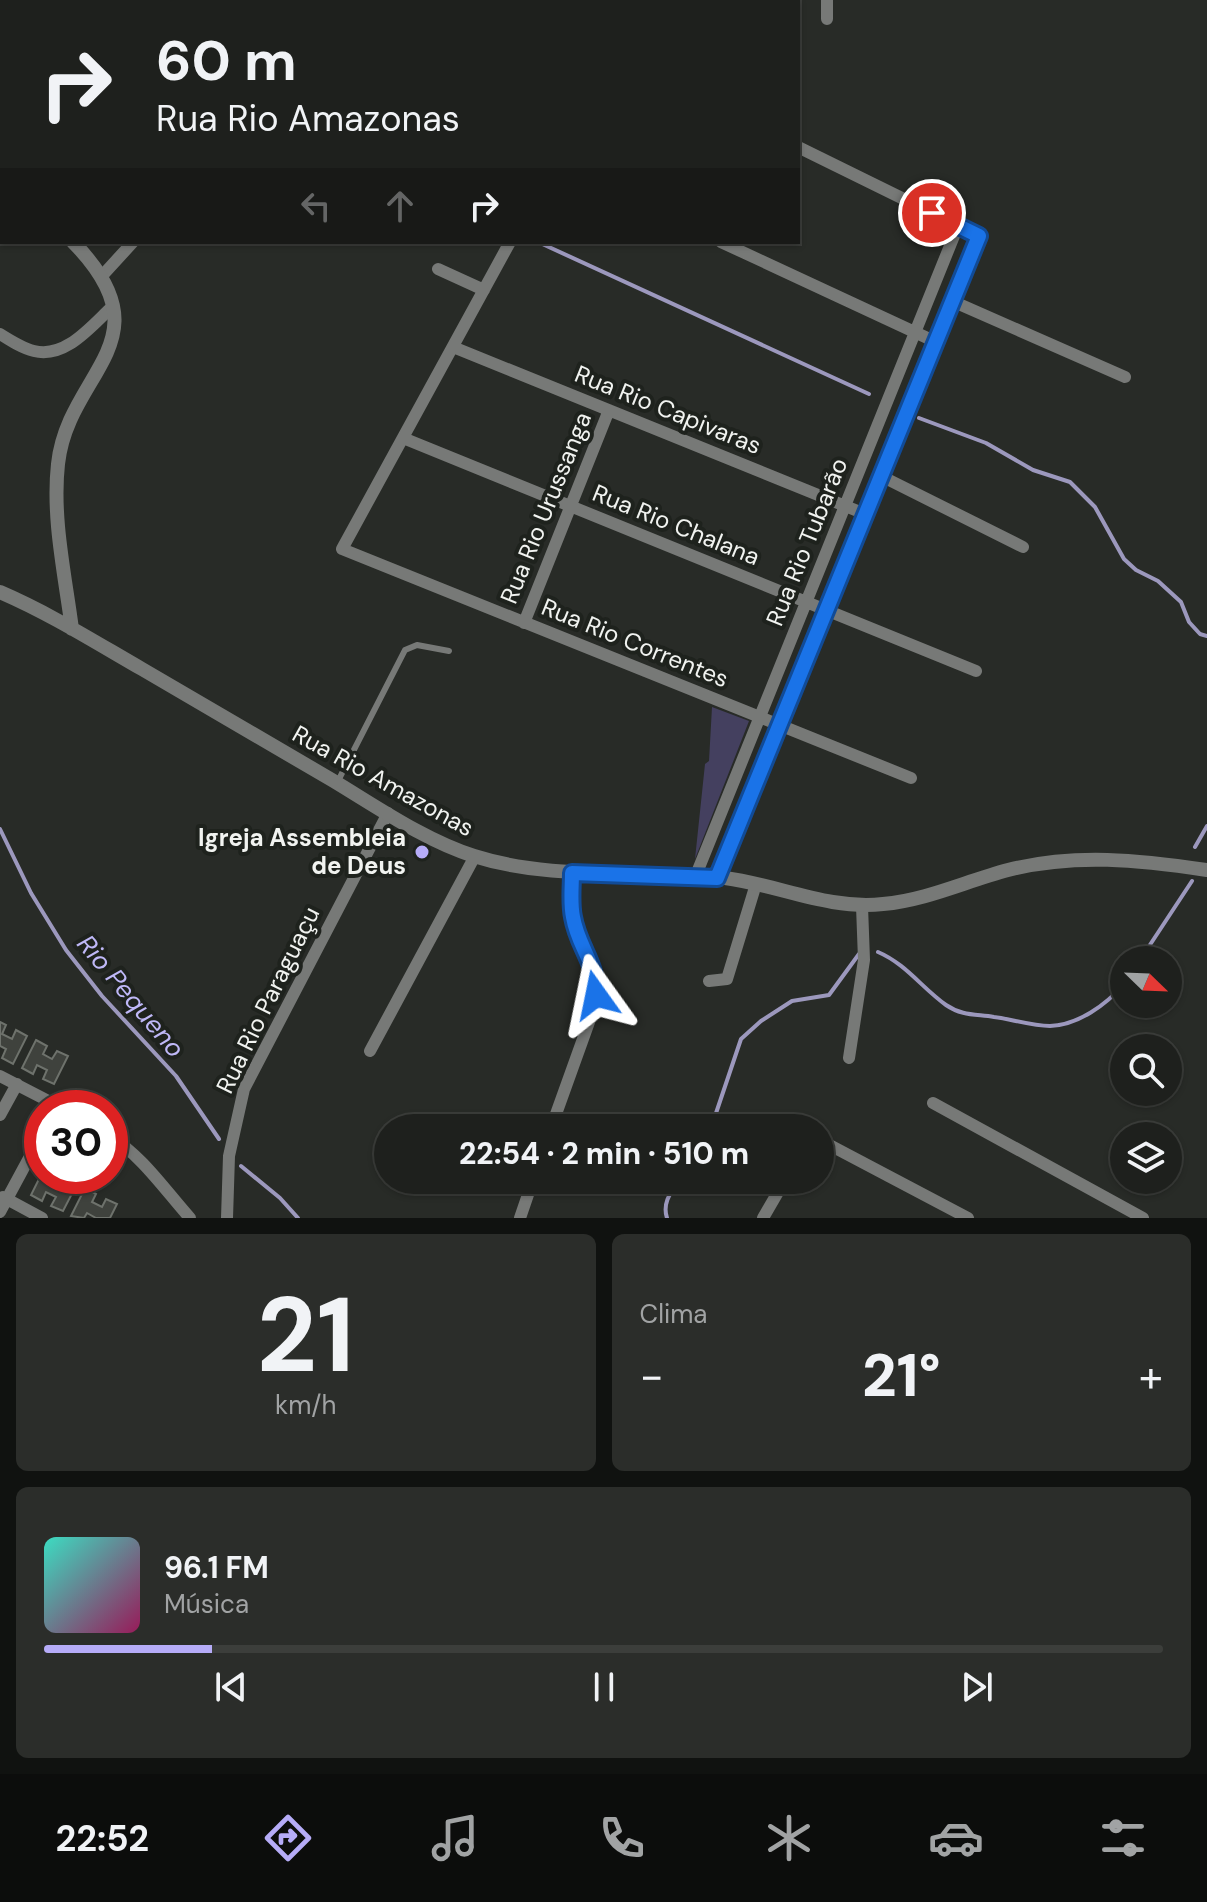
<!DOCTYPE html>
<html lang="pt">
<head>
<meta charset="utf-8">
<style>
	:root { --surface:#1e201d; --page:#2b2d2a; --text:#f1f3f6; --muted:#a1a3a4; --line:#3c3e3b; --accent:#b6acf8 }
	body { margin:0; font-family:"DM Sans",sans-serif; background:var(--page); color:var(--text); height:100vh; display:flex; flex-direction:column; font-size:30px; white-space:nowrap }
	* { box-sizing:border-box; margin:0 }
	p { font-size:26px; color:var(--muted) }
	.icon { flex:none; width:44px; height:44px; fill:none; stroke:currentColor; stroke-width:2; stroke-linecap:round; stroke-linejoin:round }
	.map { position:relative; height:1218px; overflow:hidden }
	.sheet { display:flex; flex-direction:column; gap:16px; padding:16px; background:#101210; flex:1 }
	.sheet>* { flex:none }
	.top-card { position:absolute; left:0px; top:0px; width:800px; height:244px; box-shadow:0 2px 6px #0004,0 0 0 2px var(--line); background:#1e201d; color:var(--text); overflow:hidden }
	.needle { width:52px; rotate:113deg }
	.buttons { position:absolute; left:1110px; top:946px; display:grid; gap:16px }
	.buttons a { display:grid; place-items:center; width:72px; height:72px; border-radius:50%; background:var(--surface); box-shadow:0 2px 6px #0004,0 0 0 2px var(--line); font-size:40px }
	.speed { position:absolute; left:24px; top:1090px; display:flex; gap:16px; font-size:40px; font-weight:700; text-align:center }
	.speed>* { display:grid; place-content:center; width:104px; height:104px; border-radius:50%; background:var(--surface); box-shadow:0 2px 6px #0004,0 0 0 2px var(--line); line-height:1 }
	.speed .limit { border:12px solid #d22; background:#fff; color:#111 }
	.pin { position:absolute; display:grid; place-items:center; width:68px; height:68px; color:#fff; margin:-34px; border:4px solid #fff; border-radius:50%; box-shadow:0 2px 8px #0007 }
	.me { position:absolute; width:88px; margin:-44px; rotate:348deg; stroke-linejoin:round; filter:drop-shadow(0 0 6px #0008) }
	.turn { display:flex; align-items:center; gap:28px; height:168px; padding:0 24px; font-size:36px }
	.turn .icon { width:104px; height:104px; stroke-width:2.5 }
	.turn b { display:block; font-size:56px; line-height:68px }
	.lanes { display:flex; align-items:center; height:76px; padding:0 24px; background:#0003; justify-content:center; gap:40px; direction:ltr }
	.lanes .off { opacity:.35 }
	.big { font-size:60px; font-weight:800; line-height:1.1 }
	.sheet .card { flex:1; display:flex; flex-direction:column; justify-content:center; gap:12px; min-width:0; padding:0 28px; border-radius:12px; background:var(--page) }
	.sheet .dial { align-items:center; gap:0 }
	.dial b { font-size:104px; line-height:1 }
	.song { display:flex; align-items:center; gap:24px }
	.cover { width:96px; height:96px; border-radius:12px; background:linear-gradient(135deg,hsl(170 70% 55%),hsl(330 70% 35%)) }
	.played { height:8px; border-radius:4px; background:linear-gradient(90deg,var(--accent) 15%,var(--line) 15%) }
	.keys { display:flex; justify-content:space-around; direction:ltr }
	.heat { display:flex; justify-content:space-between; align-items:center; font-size:44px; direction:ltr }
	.sheet .tiles { flex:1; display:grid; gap:16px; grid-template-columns:1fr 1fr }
	.card:last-child { grid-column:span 2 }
	.trip { position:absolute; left:374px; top:1114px; width:460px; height:80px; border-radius:40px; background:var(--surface); box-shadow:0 2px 6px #0004,0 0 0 2px var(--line); font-weight:800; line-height:80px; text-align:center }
	.dock { display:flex; height:128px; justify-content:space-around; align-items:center; background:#0c0d0c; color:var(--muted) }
	.dock .icon { width:56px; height:56px }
	.dock .selected { color:var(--accent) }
	.dock b { font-size:36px; color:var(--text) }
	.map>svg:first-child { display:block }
	.green { fill:#44405f }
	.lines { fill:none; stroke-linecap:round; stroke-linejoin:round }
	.stream { stroke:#9c98bd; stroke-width:4 }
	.building { fill:#3f423d; stroke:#6e726c; stroke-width:2 }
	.service { stroke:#777977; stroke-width:6 }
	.minor { stroke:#777977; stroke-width:12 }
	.tertiary { stroke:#777977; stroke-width:14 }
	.route-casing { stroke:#114b97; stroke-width:20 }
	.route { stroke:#1a73e8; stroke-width:14 }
	.poi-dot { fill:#b6acf8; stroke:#1e221d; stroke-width:3 }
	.labels { text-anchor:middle; stroke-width:8; stroke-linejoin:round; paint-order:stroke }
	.street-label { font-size:24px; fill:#f1f3f0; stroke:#1e221d }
	.poi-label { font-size:24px; font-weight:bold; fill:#f1f3f0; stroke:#1e221d; text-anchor:end }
	.water-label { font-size:26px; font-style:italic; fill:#bfb8f7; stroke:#1e221d }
</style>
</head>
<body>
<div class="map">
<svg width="1207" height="1218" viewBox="0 0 1207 1218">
	<rect width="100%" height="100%" fill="#282b27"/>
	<path class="green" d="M712,707L749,721L695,859L705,764L709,761Z"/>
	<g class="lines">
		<path class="stream" d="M230,0L231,2
			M538,242L869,394
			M919,418L986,443L1033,470L1070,482L1095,507L1124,559L1136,570L1158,581L1181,602L1189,622L1200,634L1207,636
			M0,829L31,893L66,950L102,996L176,1076L219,1139
			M1195,847L1207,826
			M878,952C906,964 922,988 946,1005C962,1016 976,1014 994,1017C1011,1019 1032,1026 1050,1026C1078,1025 1106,1005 1124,984
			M1140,960L1192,881
			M711,1128L741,1039L761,1021L792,1001L829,995L859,954
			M241,1166L280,1198L298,1218
			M667,1218C662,1203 671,1192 679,1180"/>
	</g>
	<path class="building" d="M0,1022L6,1025L2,1034L12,1039L16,1030L27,1036L13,1064L2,1058L6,1049L0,1046Z
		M36,1040L47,1046L43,1054L52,1059L57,1051L68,1056L54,1084L43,1079L47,1070L37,1065L33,1074L22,1068Z
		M42,1173V1176H54L51,1182L61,1187L66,1178L77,1184L63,1211L51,1206L56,1197L46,1192L42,1201L31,1195Z
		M85,1188L96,1194L92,1202L102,1207L106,1199L117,1204L110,1218H96L87,1213L84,1218L71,1216Z"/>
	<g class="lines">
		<path class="service" d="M338,781L405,650L417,645L449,651"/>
		<path class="minor" d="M341,2L342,0
			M827,19V0
			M510,242L342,549L911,778
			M721,242L936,342
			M438,269L484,290
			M101,277L133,242
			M952,301L1125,377
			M0,334C11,341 22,348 34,351C66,359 92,325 113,306
			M453,347L865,514
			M403,438L976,671
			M881,476L1023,547
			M524,623L609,410
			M696,875L958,226
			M717,878L979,236L798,147
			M709,981L727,979L756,884
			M370,1051L475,856
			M849,1058L864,960L862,906
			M0,1076L62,1108
			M933,1103L1143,1218
			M0,1115L17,1084
			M551,1128L593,1011C603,963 582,960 573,918C570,904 572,887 572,873
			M110,1136C142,1156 165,1190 190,1218
			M820,1140L968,1218
			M3,1197L42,1218
			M0,1212L42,1134
			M227,1218L229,1156L244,1089L388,813
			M520,1218L533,1180
			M763,1218L785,1180"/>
		<path class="tertiary" d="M0,174L2,176
			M0,592C49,613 95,642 142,669C205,706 268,743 332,780C377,807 424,840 474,856C556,882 642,868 725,878C779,885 828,910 883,904C927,900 966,881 1008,870C1075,853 1140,860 1207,870
			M72,629C65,575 52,518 58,464C68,371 170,341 73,242"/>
	</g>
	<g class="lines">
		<defs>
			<path id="route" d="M596,995C597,963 578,947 573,917C570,903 572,887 572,873L717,878L979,236L932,213"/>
		</defs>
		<use href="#route" class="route-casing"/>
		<use href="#route" class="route"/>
	</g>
	<circle class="poi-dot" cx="422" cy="852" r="8"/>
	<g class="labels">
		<g class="street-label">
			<text transform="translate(668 410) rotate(22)" y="8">Rua Rio Capivaras</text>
			<text transform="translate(546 508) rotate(-68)" y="8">Rua Rio Urussanga</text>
			<text transform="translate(676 525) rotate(22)" y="8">Rua Rio Chalana</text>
			<text transform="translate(807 542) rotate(-68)" y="8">Rua Rio Tubarão</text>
			<text transform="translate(635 643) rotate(22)" y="8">Rua Rio Correntes</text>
			<text transform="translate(383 781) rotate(29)" y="8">Rua Rio Amazonas</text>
			<text transform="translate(268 1000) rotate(-64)" y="8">Rua Rio Paraguaçu</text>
		</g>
		<g class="poi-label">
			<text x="406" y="846">Igreja Assembleia<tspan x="406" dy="28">de Deus</tspan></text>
		</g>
		<g class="water-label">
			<text transform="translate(131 996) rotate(50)" y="9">Rio Pequeno</text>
		</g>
	</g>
</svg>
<div class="buttons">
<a><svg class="needle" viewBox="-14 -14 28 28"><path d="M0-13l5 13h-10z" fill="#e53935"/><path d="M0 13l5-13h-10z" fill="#a1a3a4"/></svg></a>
<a><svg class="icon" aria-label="search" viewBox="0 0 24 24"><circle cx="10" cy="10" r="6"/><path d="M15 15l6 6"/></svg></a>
<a><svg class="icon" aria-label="layers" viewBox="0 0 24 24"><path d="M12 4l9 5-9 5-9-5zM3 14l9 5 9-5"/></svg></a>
</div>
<div class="speed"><div class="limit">30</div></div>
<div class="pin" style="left:932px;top:213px;background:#d93025"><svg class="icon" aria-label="arrive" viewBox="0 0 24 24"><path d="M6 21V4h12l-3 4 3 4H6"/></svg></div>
<svg class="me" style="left:596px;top:995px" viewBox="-20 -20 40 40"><path d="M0-17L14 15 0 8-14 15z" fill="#1a73e8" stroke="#fff" stroke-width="4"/></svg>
<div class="trip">22:54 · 2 min · 510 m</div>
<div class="top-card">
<div class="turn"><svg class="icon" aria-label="right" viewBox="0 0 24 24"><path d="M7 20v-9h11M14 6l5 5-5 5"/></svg><div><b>60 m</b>Rua Rio Amazonas</div></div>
<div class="lanes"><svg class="icon off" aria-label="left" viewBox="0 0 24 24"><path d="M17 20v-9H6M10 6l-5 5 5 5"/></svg><svg class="icon off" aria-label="ahead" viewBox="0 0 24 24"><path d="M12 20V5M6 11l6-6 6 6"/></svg><svg class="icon" aria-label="right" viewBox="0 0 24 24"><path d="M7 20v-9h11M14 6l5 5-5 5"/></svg></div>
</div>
</div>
<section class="sheet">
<div class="tiles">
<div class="card dial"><b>21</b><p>km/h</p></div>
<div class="card"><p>Clima</p>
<div class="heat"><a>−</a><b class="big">21°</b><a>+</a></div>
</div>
<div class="card">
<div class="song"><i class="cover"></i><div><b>96.1 FM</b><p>Música</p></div></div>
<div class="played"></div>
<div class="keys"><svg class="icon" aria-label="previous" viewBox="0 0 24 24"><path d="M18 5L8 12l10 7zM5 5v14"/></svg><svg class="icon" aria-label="pause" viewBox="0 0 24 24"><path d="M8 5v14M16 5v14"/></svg><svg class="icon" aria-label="next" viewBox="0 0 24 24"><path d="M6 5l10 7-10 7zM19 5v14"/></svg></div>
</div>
</div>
</section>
<nav class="dock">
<b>22:52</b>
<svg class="icon selected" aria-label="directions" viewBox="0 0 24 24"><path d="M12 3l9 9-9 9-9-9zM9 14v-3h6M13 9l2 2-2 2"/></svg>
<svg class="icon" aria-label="music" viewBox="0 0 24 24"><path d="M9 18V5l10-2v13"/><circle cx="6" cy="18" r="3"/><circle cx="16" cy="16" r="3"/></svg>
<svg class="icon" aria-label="phone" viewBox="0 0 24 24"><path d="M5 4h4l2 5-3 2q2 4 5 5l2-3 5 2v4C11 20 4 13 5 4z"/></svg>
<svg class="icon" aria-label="climate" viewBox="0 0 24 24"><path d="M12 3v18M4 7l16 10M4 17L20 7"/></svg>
<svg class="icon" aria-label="car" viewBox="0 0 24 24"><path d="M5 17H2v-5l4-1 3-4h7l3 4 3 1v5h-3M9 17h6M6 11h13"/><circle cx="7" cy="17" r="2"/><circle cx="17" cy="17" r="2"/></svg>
<svg class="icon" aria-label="filters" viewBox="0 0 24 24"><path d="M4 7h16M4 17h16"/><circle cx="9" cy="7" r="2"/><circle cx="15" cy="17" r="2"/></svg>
</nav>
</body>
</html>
